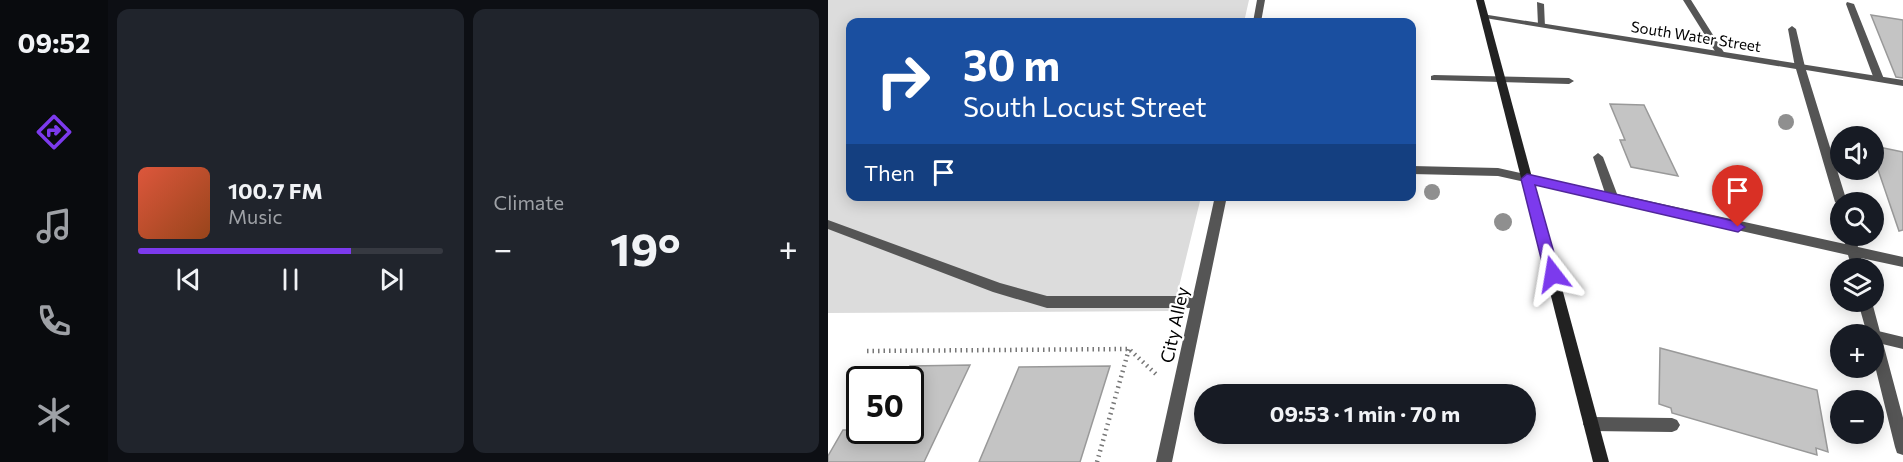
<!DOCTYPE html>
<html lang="en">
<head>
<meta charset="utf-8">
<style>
	:root { --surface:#171b24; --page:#20242c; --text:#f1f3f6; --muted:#9ea1a6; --line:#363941; --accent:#7c3aed }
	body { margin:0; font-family:Commissioner,sans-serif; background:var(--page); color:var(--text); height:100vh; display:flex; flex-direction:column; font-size:22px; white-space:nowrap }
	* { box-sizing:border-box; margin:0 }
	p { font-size:20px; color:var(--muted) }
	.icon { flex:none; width:33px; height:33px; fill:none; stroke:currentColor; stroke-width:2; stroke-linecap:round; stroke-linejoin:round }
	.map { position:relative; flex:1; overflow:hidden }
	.sheet { display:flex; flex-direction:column; gap:9px; padding:9px; background:#0d0f14; width:720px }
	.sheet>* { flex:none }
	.guide { position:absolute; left:18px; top:18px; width:570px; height:183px; border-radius:12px; box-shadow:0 3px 15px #0003; background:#1a4fa0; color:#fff; overflow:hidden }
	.controls { position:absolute; left:1002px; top:126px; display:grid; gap:12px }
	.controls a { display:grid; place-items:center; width:54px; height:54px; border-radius:50%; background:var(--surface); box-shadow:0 3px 15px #0003; font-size:30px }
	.speed { position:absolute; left:18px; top:366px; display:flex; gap:12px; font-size:30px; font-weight:700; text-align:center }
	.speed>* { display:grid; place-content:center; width:78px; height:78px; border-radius:50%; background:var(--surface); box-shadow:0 3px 15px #0003; line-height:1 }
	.speed .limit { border:3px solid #111; border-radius:9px; background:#fff; color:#111 }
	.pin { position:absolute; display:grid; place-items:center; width:51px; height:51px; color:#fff; margin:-62px -26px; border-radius:50% 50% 50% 0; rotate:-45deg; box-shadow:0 0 6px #0007 }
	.pin .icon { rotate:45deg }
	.me { position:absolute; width:66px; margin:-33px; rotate:346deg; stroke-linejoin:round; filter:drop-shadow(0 0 4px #0008) }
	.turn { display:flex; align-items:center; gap:21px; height:126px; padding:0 18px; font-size:27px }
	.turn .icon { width:78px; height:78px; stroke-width:2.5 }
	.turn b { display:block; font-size:42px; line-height:51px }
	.then { display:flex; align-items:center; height:57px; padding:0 18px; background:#0003; gap:12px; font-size:22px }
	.big { font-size:45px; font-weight:700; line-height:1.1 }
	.sheet .card { flex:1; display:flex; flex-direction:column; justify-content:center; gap:9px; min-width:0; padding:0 21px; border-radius:12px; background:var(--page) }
	.song { display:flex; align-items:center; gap:18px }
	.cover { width:72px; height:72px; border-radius:9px; background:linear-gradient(135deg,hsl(10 70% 55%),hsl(20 70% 35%)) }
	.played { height:6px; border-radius:3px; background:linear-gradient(90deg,var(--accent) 70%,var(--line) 70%) }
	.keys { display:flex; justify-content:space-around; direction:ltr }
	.heat { display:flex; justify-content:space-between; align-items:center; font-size:33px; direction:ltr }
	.sheet .tiles { flex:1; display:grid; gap:9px; grid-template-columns:repeat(2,1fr) }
	.trip { position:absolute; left:366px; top:384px; width:342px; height:60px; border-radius:30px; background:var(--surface); box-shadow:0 3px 15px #0003; font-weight:700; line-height:60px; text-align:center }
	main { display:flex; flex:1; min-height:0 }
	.tabs { display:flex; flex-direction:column; width:108px; justify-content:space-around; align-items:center; background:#090b0e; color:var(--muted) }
	.tabs .icon { width:42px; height:42px }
	.tabs .on { color:var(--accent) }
	.tabs b { font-size:27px; color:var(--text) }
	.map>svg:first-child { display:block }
	.green { fill:#dcdcdc }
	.building { fill:#c4c4c4; stroke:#999; stroke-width:1.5 }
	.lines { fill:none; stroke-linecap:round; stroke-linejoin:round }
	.path { stroke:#777; stroke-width:4.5; stroke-dasharray:1.5 4; stroke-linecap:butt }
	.service { fill:#555; fill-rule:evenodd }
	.minor { fill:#555; fill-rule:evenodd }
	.secondary { fill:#222; fill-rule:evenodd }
	.tree { fill:#8f8f8f }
	.route { fill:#7c3aed; stroke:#51269a; stroke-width:1.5 }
	.labels { text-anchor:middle; stroke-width:4.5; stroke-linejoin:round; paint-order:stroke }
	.far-street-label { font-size:15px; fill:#000; stroke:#fff }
	.street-label { font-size:18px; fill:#000; stroke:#fff }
</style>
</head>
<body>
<main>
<nav class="tabs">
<b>09:52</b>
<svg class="icon on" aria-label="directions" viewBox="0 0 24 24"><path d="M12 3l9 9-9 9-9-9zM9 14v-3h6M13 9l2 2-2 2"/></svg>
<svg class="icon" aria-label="music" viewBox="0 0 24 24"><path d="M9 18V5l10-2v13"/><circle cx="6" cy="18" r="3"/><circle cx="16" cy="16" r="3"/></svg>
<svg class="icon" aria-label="phone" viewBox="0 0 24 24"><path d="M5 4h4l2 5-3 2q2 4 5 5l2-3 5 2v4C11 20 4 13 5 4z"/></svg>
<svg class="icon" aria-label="climate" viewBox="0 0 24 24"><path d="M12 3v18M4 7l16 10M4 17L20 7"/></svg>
</nav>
<section class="sheet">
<div class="tiles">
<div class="card">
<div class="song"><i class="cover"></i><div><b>100.7 FM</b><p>Music</p></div></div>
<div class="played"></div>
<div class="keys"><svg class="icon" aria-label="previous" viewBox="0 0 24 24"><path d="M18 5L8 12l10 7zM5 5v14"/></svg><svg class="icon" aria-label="pause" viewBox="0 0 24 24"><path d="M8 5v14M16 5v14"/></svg><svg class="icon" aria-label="next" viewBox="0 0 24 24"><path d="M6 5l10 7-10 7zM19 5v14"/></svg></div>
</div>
<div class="card"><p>Climate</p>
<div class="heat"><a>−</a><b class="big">19°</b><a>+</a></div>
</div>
</div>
</section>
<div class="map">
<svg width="1075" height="462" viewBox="0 0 1075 462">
	<rect width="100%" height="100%" fill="#fff"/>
	<path class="green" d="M0,0H421L416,22H22V196L373,197L345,311L0,313Z"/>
	<path class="building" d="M1043,15L1075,20V78L1068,77Z
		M782,104L816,105L850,176L803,167L792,140H797Z
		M1046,146L1075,152V230L1071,231L1046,158Z
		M832,348L989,390L1000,452L988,448L989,455L844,413L843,408L831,404Z
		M142,365L96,462H0V456L15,430H82V366Z
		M282,366L252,462H151L191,367Z"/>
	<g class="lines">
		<path class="path" d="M39,351L301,349L330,376
			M269,462L301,349"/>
		<path class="service" d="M429,0H437L433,22H425Z
			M855,0H863L897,54L896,56H890Z
			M709,2L716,4L717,27L710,25Z
			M1019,2L1026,4L1056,79L1054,81L1051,82L1046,79L1018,4Z
			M964,26L968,29L977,67L972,70L967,67L960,29Z
			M606,75L741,78L746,81L741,84L603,80V76Z
			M770,153L775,157L791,199L789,202L785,203L779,199L765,157Z
			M387,196H399L344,462H328L362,308H219L165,292L0,229V220L172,283L219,296H365Z
			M1046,330L1075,337V349L1046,342V334H1040Z
			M763,417L844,418L849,420L852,425L849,430L844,432L763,431L758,429L755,424L758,419Z"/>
		<path class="minor" d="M654,14L1075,80V86L978,70L1019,202H1012V206L1007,202L968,69L657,18H654Z
			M584,166L670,168L1017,244L1015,236H1027L1030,247L1075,257V267L1033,258L1036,268H1024L1020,255L670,176L584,174Z
			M1030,302H1044L1075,418V455L1069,453L1067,447L1046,362V334H1039Z"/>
		<path class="secondary" d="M648,0H656L781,462H765Z"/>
	</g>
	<g class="tree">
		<circle cx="958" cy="122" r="8"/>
		<circle cx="604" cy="192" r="8"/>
		<circle cx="675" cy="222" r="9"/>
	</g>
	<path class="route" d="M699,174L910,222L917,227L910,232L707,185L732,274L730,278H720L717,274L693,179Z"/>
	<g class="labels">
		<g class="far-street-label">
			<text transform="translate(868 37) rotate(9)" y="5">South Water Street</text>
		</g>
		<g class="street-label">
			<text transform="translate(347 325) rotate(-78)" y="6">City Alley</text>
		</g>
	</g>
</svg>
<div class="controls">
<a><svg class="icon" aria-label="sound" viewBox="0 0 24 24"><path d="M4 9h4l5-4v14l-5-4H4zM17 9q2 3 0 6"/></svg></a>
<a><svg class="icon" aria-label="search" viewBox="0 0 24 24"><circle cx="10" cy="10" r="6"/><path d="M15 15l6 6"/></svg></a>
<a><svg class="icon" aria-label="layers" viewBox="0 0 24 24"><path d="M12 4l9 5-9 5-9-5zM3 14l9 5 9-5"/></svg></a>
<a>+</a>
<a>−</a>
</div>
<div class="speed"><div class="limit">50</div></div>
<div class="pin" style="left:910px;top:227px;background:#d93025"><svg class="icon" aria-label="arrive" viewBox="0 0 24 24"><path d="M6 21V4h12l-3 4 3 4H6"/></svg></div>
<svg class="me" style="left:725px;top:274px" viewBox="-20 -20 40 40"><path d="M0-17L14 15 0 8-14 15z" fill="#7c3aed" stroke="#fff" stroke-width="4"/></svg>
<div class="trip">09:53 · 1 min · 70 m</div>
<div class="guide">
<div class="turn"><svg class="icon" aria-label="right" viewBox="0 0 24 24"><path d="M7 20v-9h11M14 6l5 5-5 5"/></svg><div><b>30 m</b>South Locust Street</div></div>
<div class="then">Then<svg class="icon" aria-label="arrive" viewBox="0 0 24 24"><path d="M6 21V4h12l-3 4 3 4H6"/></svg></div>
</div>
</div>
</main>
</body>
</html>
